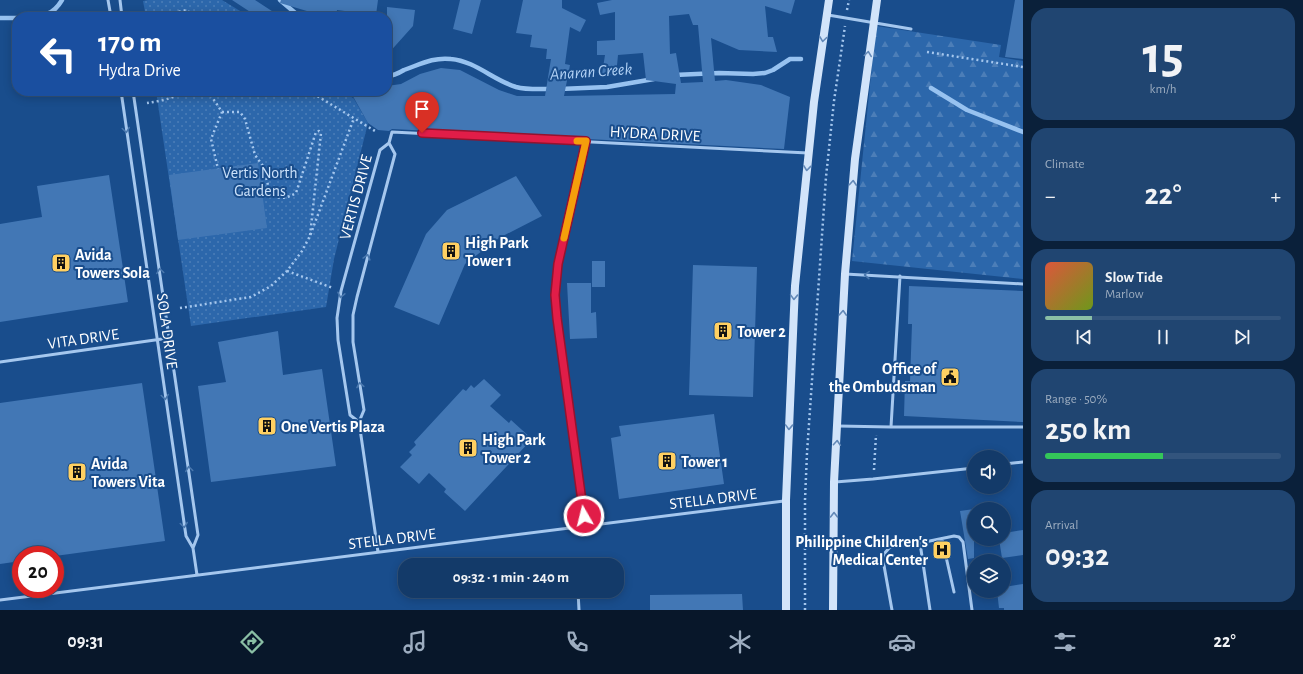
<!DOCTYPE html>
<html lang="en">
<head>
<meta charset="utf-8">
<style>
	:root { --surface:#133a69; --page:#204571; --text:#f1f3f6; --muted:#9dadc0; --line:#32547d; --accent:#8abfa5 }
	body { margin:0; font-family:"Alegreya Sans",sans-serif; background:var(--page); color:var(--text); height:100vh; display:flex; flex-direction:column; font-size:15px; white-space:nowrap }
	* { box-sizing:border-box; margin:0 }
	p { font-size:13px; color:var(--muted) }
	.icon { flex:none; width:22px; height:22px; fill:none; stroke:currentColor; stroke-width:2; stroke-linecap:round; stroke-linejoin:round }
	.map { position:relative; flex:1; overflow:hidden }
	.sheet { display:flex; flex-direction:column; gap:8px; padding:8px; background:#0a203a; width:280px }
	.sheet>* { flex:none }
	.guide { position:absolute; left:12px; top:12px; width:380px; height:84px; border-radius:16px; box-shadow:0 2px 10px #0003,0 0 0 1px var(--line); background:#1a4fa0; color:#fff; overflow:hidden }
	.tools { position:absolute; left:967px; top:450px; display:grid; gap:8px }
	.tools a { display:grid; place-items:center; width:44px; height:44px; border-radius:50%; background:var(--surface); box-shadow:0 2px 10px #0003,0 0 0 1px var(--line); font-size:20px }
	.speed { position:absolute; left:12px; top:546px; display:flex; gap:8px; font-size:20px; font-weight:700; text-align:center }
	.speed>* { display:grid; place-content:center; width:52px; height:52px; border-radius:50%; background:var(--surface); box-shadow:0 2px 10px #0003,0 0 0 1px var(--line); line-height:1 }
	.speed .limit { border:6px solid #d22; background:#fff; color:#111 }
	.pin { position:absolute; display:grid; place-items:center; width:34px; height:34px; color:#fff; margin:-41px -17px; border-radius:50% 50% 50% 0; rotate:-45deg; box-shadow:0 0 4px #0007 }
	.pin .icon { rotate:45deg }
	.me { position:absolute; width:44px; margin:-22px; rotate:352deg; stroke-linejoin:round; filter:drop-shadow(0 0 3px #0008) }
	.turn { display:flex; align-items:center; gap:14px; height:84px; padding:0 20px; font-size:18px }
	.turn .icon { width:52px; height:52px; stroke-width:2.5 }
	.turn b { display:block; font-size:28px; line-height:34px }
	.big { font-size:30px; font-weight:600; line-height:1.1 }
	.sheet .tile { flex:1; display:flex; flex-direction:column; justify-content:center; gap:6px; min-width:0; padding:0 14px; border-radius:16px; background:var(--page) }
	.sheet .dial { align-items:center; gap:0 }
	.dial b { font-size:52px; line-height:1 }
	.song { display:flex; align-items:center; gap:12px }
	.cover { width:48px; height:48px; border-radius:6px; background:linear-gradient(135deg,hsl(10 70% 55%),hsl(80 70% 35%)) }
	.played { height:4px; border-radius:2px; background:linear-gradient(90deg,var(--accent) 20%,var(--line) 20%) }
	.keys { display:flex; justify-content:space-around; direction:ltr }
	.heat { display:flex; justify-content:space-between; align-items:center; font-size:22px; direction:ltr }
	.charge { height:6px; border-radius:3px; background:linear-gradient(90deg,#34c759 50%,var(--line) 0) }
	.trip { position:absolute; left:398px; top:558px; width:226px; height:40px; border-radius:16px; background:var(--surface); box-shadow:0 2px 10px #0003,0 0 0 1px var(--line); font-weight:600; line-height:40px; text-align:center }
	.tabs { display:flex; height:64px; justify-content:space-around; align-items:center; background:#08172a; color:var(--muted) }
	.tabs .icon { width:28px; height:28px }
	.tabs .on { color:var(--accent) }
	.tabs b { font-size:18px; color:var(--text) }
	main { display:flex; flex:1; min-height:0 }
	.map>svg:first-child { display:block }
	.forest { fill:url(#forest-firs) }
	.garden { fill:url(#garden-dots) }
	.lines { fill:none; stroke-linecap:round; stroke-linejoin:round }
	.stream { stroke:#97c2f0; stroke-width:4.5 }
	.building { fill:#4277b5; fill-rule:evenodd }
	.path { stroke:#a5c7ee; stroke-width:2.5; stroke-dasharray:2 3; stroke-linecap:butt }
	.service { stroke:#a5c7ee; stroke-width:3 }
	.secondary { stroke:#d2e4fa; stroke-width:8 }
	.oneway { stroke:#6389b8 }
	.oneway2 { stroke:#4a78ae }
	.route-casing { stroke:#92132f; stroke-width:10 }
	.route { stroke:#e11d48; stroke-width:7 }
	.slow { stroke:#f59e0b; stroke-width:7 }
	.labels { text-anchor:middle; stroke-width:4; stroke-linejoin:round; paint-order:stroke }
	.street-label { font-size:16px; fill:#fff; stroke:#194d8c }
	.park-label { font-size:16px; fill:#cbe1fa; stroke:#194d8c }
	.poi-label { font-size:16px; font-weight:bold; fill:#fff; stroke:#194d8c; text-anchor:start }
	.water-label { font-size:17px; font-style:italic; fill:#b1d1f5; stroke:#194d8c }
</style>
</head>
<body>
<main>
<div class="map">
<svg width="1023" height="610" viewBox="0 0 1023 610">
	<defs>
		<pattern id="forest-firs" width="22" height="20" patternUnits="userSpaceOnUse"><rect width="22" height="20" fill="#2c67ab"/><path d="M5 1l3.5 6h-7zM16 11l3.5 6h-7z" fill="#4c7eb8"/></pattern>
		<pattern id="garden-dots" width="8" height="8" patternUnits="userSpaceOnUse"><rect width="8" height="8" fill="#2c67ab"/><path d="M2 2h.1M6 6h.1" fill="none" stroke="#4c7eb8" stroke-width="1.8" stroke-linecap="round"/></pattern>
	</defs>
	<rect width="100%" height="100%" fill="#194d8c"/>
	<path class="forest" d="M876,26L1001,45L999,57L1023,61V279L852,261Z"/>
	<path class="garden" d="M148,0H222L250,17H146L143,1Z
		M156,91H344L354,99L368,123L334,259L326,307L191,326Z"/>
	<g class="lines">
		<path class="stream" d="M280,0L300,17
			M24,17C41,16 52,17 62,0
			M0,18H17
			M674,75L719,73L753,74L765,73L773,70L790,59H801
			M387,76C393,76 399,73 404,70C421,64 433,57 451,59C475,61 493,80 516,87C527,90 540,89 552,89
			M931,88L967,110L1023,132
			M560,89L607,87L654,79"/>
	</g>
	<path class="building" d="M232,0H255L281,17H258Z
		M281,0H378L376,15L337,10L336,17H327L280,3Z
		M460,0H481L472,34L453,29Z
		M523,0H562V8L586,20L580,32L570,27L565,64L570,65L564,96L675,94L676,84L646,80L643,53L618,55L616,76L602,74L605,55H597V41L615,40V12L600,15L597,3L612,0H795L791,14L765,6L768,37H773L777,52L739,50L711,38L715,81L726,80L761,85L790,97L784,149L392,129L389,131L378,130L368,123L350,91H387V86L401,84L420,74L441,68L460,70L499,90L517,96H545L551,59H546L547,49L530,47L532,35L516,33ZM689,14L693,25H698L703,82L681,83L676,53L670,54L669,16Z
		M1015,0H1023V59L1005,57Z
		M387,7L415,10L413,26L387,55Z
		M258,163L267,228L178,240L169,175Z
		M109,175L128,302L0,322V224L42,217L37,186Z
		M516,176L542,216L499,238L465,264L439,325L394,307L426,234L447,210Z
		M592,261H605V287H592Z
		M693,265L757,267L753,397L689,395Z
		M567,283H591V313L596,312L597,338L570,339Z
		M909,286L1023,291V422L904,416L905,381H910L912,324H908Z
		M278,331L283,375L322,369L336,466L211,482L198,386L226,382L218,342Z
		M484,379L501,395L490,406L509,423L511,420L532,439L465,511L444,492L446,489L429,473L419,484L400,467L412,455L409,452L416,445L414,442L463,389L466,391L471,385L474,388Z
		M142,383L165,541L55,556V555H21V561L0,564V403Z
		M714,414L724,484L619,499L611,438L621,436L619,426Z
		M974,509V558L968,559L960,511Z
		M1023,530V555L1002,558L999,539H1004V533Z
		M1023,584V610H1004V608H999L997,591H1004V587Z
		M742,594L743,610H650V595Z"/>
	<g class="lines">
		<path class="path" d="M847,10L849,0
			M169,14L187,10L193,17
			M927,52L1023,67
			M208,91L222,112L211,139L218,169
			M309,91L375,131
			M147,103C159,101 174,99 184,91
			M222,112H240L245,119L255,155L263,166L269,189L272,196C282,199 287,198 296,193L316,132L319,131L321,133L310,236
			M287,271L333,288
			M180,308L251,297L271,286L287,271L302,251L310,236L354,118
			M874,470L876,435
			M805,610V500L807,453L826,177L834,101L845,26"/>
		<path class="service" d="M108,0L111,17
			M120,0L122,17
			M828,15L911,29
			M121,91L186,536L193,548L197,575
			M133,91L198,535L193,548
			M389,143L392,132L808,153
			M845,274L1023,284
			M0,362L169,338
			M359,422L350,415L338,340L337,318L341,291L380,150L389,143L395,154L357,297L353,315V342L364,410L359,422L378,552
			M838,426L891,427H1023
			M891,427L900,276
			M1004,464L1023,462
			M835,482L873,479L974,468
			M586,526L557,318L555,295L559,264L587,141
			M942,539L954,592
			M920,543L930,610
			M578,591L579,610
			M0,600L784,501
			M892,610L883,560L884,554L890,547L920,543L954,536L959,537L963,542L972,610"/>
		<path class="secondary" d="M786,610V500L795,286L814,102L829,0
			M833,610L834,482L845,274L855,159L877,0"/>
	</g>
	<defs><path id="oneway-chevron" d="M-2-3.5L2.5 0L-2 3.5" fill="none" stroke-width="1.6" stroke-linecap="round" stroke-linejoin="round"/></defs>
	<g class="oneway">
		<use href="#oneway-chevron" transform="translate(823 39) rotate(98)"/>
		<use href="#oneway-chevron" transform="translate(868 54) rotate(-82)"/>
		<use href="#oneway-chevron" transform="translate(807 168) rotate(96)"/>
		<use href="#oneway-chevron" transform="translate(853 183) rotate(-86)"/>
		<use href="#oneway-chevron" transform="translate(794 297) rotate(92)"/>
		<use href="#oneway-chevron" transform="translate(843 313) rotate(-87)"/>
		<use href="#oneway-chevron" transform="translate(789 427) rotate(92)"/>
		<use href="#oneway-chevron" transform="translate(837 443) rotate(-86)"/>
		<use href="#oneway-chevron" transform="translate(834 515) rotate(-90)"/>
	</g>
	<g class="oneway2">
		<use href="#oneway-chevron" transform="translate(126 130) rotate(82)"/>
		<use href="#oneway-chevron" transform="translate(367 257) rotate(-75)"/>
		<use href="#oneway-chevron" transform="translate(160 271) rotate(-98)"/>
		<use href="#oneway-chevron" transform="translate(867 275) rotate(-178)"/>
		<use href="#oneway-chevron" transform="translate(341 295) rotate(102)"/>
		<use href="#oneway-chevron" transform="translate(360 385) rotate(-100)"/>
		<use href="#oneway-chevron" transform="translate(165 397) rotate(82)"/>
		<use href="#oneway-chevron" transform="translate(189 469) rotate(-98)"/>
		<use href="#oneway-chevron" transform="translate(184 525) rotate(82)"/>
	</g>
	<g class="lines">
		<defs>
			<path id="route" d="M422,133L586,141L558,264L555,295L557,318L584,516"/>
		</defs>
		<use href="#route" class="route-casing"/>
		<use href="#route" class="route"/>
		<path class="slow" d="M564,238L586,141H577"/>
	</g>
	<defs>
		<symbol id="building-square" viewBox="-11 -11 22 22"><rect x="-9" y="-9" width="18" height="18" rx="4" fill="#ffd062" stroke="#194d8c"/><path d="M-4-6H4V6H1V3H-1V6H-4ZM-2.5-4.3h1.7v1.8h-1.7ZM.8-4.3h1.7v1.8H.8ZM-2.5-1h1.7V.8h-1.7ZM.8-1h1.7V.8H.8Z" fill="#111"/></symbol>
		<symbol id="civic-square" viewBox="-11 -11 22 22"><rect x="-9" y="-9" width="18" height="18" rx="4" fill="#ffd062" stroke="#194d8c"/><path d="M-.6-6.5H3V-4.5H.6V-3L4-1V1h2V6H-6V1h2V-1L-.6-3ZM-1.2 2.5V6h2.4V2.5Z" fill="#111"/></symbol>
		<symbol id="hospital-square" viewBox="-11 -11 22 22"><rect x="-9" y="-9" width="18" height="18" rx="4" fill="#ffd062" stroke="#194d8c"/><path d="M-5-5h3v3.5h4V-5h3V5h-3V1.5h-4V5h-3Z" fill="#111"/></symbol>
	</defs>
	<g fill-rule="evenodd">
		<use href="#building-square" x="440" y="240" width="22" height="22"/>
		<use href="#building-square" x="50" y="252" width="22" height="22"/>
		<use href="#building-square" x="712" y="320" width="22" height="22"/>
		<use href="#civic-square" x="939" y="366" width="22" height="22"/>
		<use href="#building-square" x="256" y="415" width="22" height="22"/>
		<use href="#building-square" x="457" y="437" width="22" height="22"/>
		<use href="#building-square" x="656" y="450" width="22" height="22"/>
		<use href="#building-square" x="66" y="461" width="22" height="22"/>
		<use href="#hospital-square" x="931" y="539" width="22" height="22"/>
	</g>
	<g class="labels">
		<g class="street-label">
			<text transform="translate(655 133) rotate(3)" y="6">HYDRA DRIVE</text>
			<text transform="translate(355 197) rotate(-75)" y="6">VERTIS DRIVE</text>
			<text transform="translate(168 331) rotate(82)" y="6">SOLA DRIVE</text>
			<text transform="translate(83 338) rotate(-8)" y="6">VITA DRIVE</text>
			<text transform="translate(713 498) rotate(-7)" y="6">STELLA DRIVE</text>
			<text transform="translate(392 538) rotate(-7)" y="6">STELLA DRIVE</text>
		</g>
		<g class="park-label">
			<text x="260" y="178">Vertis North<tspan x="260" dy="18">Gardens</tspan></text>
		</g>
		<g class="poi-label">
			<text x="465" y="248">High Park<tspan x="465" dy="18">Tower 1</tspan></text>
			<text x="75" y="260">Avida<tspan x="75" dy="18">Towers Sola</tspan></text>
			<text x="737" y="337">Tower 2</text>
			<text x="936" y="374" text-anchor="end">Office of<tspan x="936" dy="18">the Ombudsman</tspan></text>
			<text x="281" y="432">One Vertis Plaza</text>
			<text x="482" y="445">High Park<tspan x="482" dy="18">Tower 2</tspan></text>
			<text x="681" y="467">Tower 1</text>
			<text x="91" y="469">Avida<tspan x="91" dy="18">Towers Vita</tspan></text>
			<text x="928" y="547" text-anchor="end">Philippine Children's<tspan x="928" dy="18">Medical Center</tspan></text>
		</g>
		<g class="water-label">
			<text transform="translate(591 71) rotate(-4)" y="6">Anaran Creek</text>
		</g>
	</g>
</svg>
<div class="tools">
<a><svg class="icon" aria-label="sound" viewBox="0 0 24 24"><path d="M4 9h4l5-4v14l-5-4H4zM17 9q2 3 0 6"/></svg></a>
<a><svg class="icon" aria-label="search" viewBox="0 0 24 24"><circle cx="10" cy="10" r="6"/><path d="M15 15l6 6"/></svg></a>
<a><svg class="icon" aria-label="layers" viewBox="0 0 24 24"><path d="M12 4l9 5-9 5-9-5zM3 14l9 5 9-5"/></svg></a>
</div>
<div class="speed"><div class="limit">20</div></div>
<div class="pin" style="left:422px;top:133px;background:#d93025"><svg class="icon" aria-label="arrive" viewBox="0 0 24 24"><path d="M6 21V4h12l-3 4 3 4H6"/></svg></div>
<svg class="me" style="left:584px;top:516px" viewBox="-20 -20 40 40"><circle r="17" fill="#e11d48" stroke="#fff" stroke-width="3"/><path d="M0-11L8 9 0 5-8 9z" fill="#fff"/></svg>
<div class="trip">09:32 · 1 min · 240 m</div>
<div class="guide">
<div class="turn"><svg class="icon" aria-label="left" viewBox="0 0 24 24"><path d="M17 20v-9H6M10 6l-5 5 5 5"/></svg><div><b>170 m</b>Hydra Drive</div></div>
</div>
</div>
<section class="sheet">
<div class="tile dial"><b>15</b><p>km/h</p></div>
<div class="tile"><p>Climate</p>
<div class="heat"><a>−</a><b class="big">22°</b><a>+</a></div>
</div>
<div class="tile">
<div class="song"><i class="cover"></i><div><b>Slow Tide</b><p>Marlow</p></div></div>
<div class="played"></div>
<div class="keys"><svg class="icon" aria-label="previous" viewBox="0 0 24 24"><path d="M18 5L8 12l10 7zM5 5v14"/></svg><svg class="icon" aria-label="pause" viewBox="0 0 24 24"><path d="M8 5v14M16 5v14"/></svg><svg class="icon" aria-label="next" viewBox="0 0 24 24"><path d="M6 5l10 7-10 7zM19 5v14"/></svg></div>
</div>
<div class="tile"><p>Range · 50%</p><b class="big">250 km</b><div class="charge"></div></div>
<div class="tile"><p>Arrival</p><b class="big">09:32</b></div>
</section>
</main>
<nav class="tabs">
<b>09:31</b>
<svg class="icon on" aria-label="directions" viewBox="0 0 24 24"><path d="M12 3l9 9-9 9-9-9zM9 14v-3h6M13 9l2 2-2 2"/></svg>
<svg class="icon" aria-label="music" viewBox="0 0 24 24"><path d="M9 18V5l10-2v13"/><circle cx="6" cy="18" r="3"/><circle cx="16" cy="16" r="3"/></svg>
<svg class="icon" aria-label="phone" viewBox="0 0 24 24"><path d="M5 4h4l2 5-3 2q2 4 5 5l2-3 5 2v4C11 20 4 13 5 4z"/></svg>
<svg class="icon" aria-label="climate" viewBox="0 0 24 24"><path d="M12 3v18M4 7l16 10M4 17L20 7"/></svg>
<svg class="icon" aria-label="car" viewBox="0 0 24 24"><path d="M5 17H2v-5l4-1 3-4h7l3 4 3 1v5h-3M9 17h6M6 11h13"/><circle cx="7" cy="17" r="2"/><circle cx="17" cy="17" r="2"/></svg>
<svg class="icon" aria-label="filters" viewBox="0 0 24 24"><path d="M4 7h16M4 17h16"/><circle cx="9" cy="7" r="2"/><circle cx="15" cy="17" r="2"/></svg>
<b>22°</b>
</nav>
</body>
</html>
